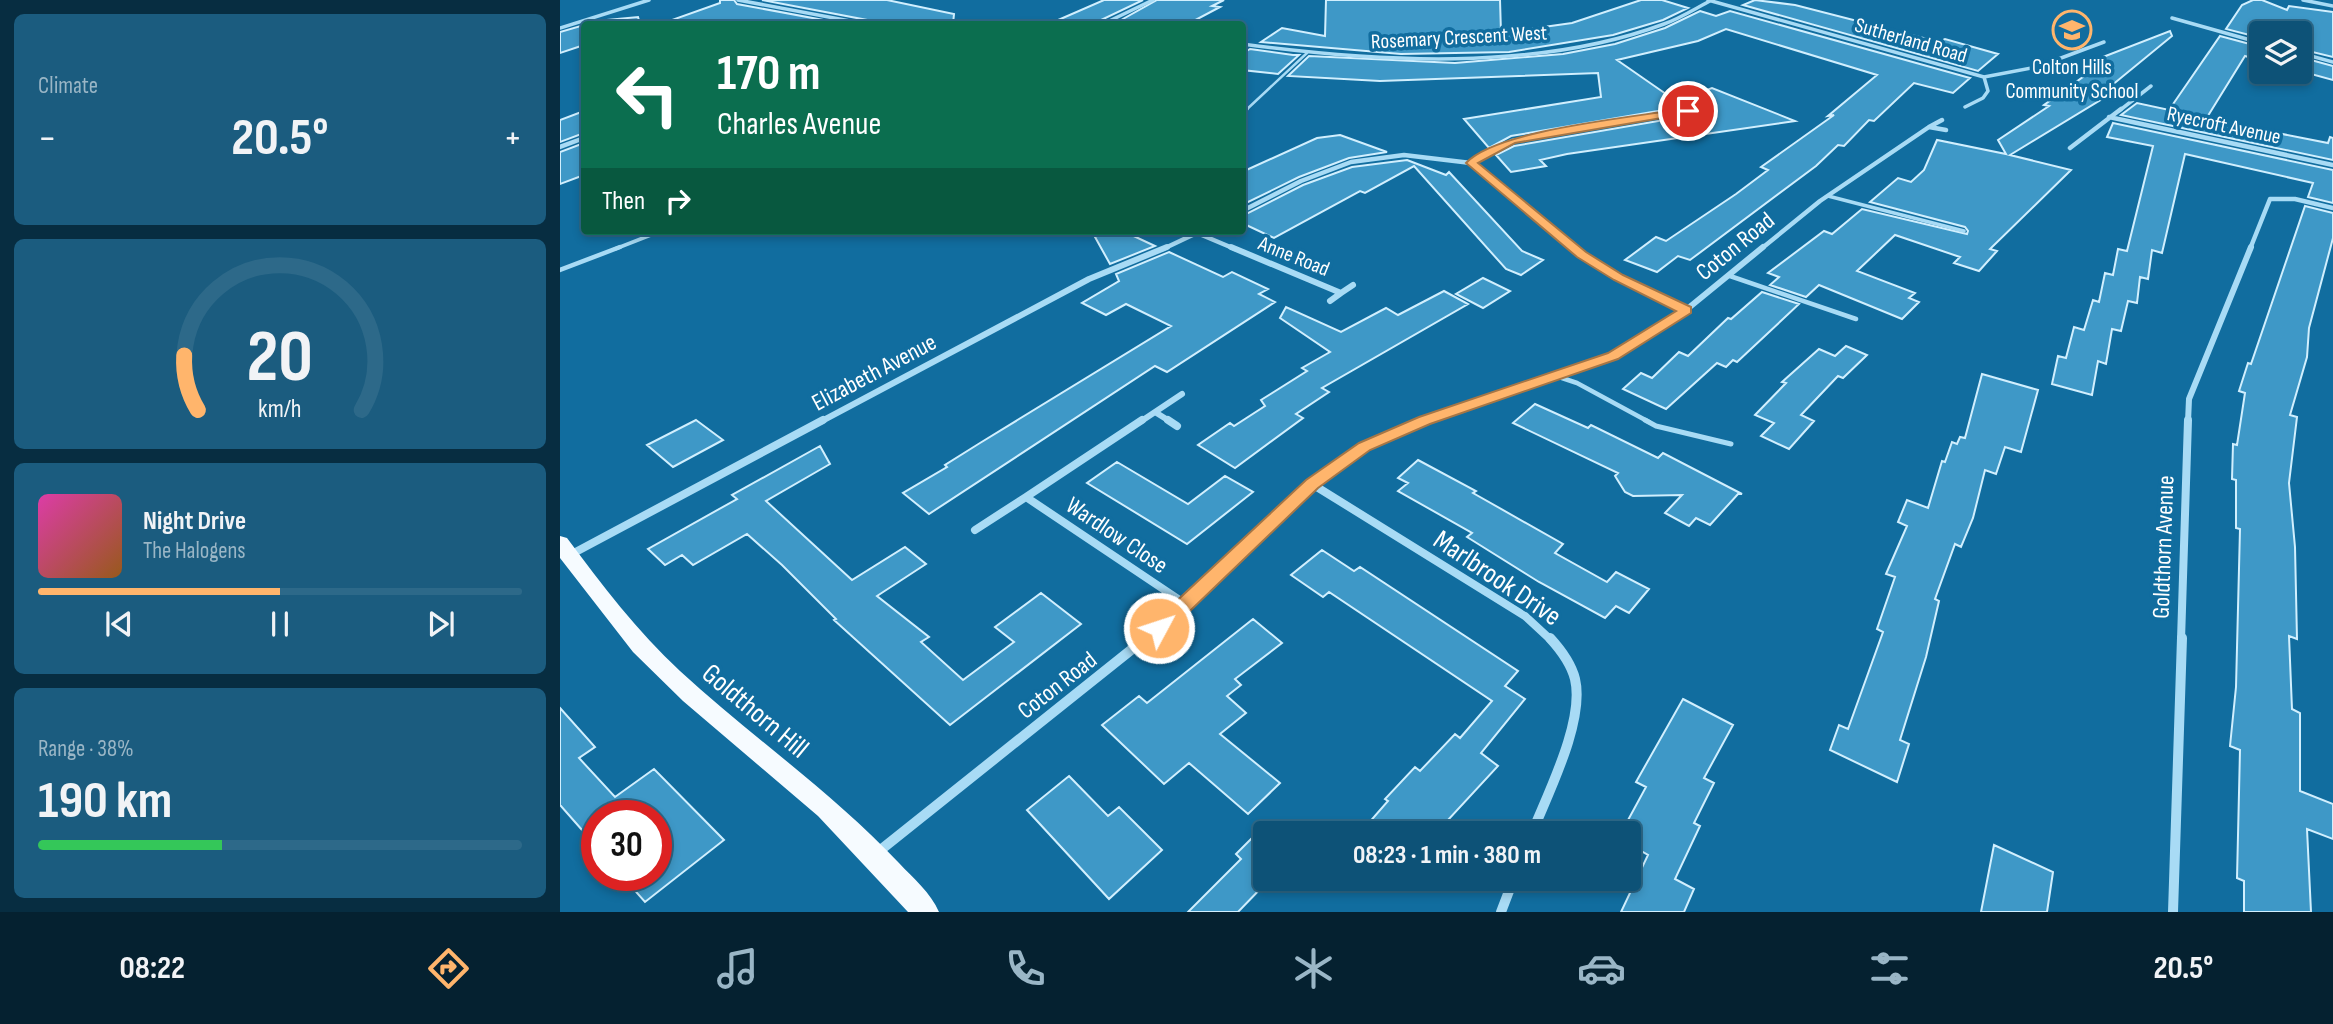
<!DOCTYPE html>
<html lang="en">
<head>
<meta charset="utf-8">
<style>
	:root { --surface:#0d5277; --page:#1b5c7f; --text:#f1f3f6; --muted:#9ab6c6; --line:#2d6989; --accent:#ffb56c }
	body { margin:0; font-family:"Sofia Sans Condensed",sans-serif; background:var(--page); color:var(--text); height:100vh; display:flex; flex-direction:column; font-size:26px; white-space:nowrap }
	* { box-sizing:border-box; margin:0 }
	p { font-size:23px; color:var(--muted) }
	.icon { flex:none; width:38px; height:38px; fill:none; stroke:currentColor; stroke-width:2; stroke-linecap:round; stroke-linejoin:round }
	.map { position:relative; flex:1; overflow:hidden }
	.drawer { display:flex; flex-direction:column; gap:14px; padding:14px; background:#072d41; width:560px }
	.drawer>* { flex:none }
	.hud { position:absolute; left:21px; top:21px; width:665px; height:214px; border-radius:7px; box-shadow:0 4px 10px #0003,0 0 0 2px var(--line); background:#0b6e4f; color:#fff; overflow:hidden }
	.buttons { position:absolute; left:1689px; top:21px; display:grid; gap:14px }
	.buttons a { display:grid; place-items:center; width:63px; height:63px; border-radius:7px; background:var(--surface); box-shadow:0 4px 10px #0003,0 0 0 2px var(--line); font-size:35px }
	.speed { position:absolute; left:21px; top:800px; display:flex; gap:14px; font-size:35px; font-weight:700; text-align:center }
	.speed>* { display:grid; place-content:center; width:91px; height:91px; border-radius:50%; background:var(--surface); box-shadow:0 4px 10px #0003,0 0 0 2px var(--line); line-height:1 }
	.speed .limit { border:10px solid #d22; background:#fff; color:#111 }
	.pin { position:absolute; display:grid; place-items:center; width:60px; height:60px; color:#fff; margin:-30px; border:4px solid #fff; border-radius:50%; box-shadow:0 2px 7px #0007 }
	.me { position:absolute; width:77px; margin:-38px; rotate:50deg; stroke-linejoin:round; filter:drop-shadow(0 0 5px #0008) }
	.turn { display:flex; align-items:center; gap:24px; height:147px; padding:0 21px; font-size:32px }
	.turn .icon { width:91px; height:91px; stroke-width:2.5 }
	.turn b { display:block; font-size:49px; line-height:60px }
	.then { display:flex; align-items:center; height:66px; padding:0 21px; background:#0003; gap:14px; font-size:26px }
	.big { font-size:52px; font-weight:700; line-height:1.1 }
	.drawer .tile { flex:1; display:flex; flex-direction:column; justify-content:center; gap:10px; min-width:0; padding:0 24px; border-radius:10px; background:var(--page) }
	.drawer .dial { align-items:center; gap:0 }
	.dial svg { height:182px; overflow:visible; fill:none; stroke:var(--line); stroke-width:7; stroke-linecap:round; text-anchor:middle }
	.dial text { fill:var(--text); stroke:none }
	.song { display:flex; align-items:center; gap:21px }
	.cover { width:84px; height:84px; border-radius:10px; background:linear-gradient(135deg,hsl(320 70% 55%),hsl(30 70% 35%)) }
	.played { height:7px; border-radius:4px; background:linear-gradient(90deg,var(--accent) 50%,var(--line) 50%) }
	.keys { display:flex; justify-content:space-around; direction:ltr }
	.heat { display:flex; justify-content:space-between; align-items:center; font-size:38px; direction:ltr }
	.charge { height:10px; border-radius:5px; background:linear-gradient(90deg,#34c759 38%,var(--line) 0) }
	.trip { position:absolute; left:693px; top:821px; width:388px; height:70px; border-radius:7px; background:var(--surface); box-shadow:0 4px 10px #0003,0 0 0 2px var(--line); font-weight:700; line-height:70px; text-align:center }
	.menu { display:flex; height:112px; justify-content:space-around; align-items:center; background:#052130; color:var(--muted) }
	.menu .icon { width:49px; height:49px }
	.menu .current { color:var(--accent) }
	.menu b { font-size:32px; color:var(--text) }
	main { display:flex; flex:1; min-height:0 }
	.map>svg:first-child { display:block }
	.building { fill:#3e98c7; stroke:#d1effe; stroke-width:2 }
	.lines { fill:none; stroke-linecap:round; stroke-linejoin:round }
	.service-far3 { stroke:#a8dbf5; stroke-width:2.5 }
	.service-far2 { stroke:#a8dbf5; stroke-width:3.5 }
	.service-far1 { stroke:#a8dbf5; stroke-width:4.5 }
	.service { stroke:#a8dbf5; stroke-width:5 }
	.pedestrian { stroke:#a8dbf5; stroke-width:3.5 }
	.minor-far4 { stroke:#a8dbf5; stroke-width:3.5 }
	.minor-far3 { stroke:#a8dbf5; stroke-width:4.5 }
	.minor-far2 { stroke:#a8dbf5; stroke-width:6 }
	.minor-far1 { stroke:#a8dbf5; stroke-width:8 }
	.minor { stroke:#a8dbf5; stroke-width:10 }
	.primary { fill:#f6fbff; fill-rule:evenodd }
	.route { fill:#ffb56c; stroke:#a67646; stroke-width:2 }
	.labels { text-anchor:middle; stroke-width:7; stroke-linejoin:round; paint-order:stroke }
	.far-street-label { font-size:21px; fill:#fff; stroke:#116d9f }
	.far-poi-label { font-size:21px; fill:#fff; stroke:#116d9f }
	.street-label { font-size:24px; fill:#fff; stroke:#116d9f }
	.near-street-label { font-size:28px; fill:#fff; stroke:#116d9f }
</style>
</head>
<body>
<main>
<section class="drawer">
<div class="tile"><p>Climate</p>
<div class="heat"><a>−</a><b class="big">20.5°</b><a>+</a></div>
</div>
<div class="tile dial"><svg viewBox="0 0 100 80">
<path d="M14 69A42 42 0 1 1 86 69"/>
<path d="M14 69A42 42 0 0 1 8 45" stroke="#ffb56c"/>
<text x="50" y="56" font-size="32" font-weight="700">20</text>
<text x="50" y="72" font-size="11">km/h</text>
</svg></div>
<div class="tile">
<div class="song"><i class="cover"></i><div><b>Night Drive</b><p>The Halogens</p></div></div>
<div class="played"></div>
<div class="keys"><svg class="icon" aria-label="previous" viewBox="0 0 24 24"><path d="M18 5L8 12l10 7zM5 5v14"/></svg><svg class="icon" aria-label="pause" viewBox="0 0 24 24"><path d="M8 5v14M16 5v14"/></svg><svg class="icon" aria-label="next" viewBox="0 0 24 24"><path d="M6 5l10 7-10 7zM19 5v14"/></svg></div>
</div>
<div class="tile"><p>Range · 38%</p><b class="big">190 km</b><div class="charge"></div></div>
</section>
<div class="map">
<svg width="1773" height="912" viewBox="0 0 1773 912">
	<rect width="100%" height="100%" fill="#116d9f"/>
	<path class="building" d="M160,0H174L177,4L285,24H110L109,21L160,3Z
		M202,0H327L394,14L393,24H310L307,20Z
		M544,0H583L541,20L539,24H489Z
		M597,0H664L652,6L660,7L628,24H571L563,19Z
		M766,0H940L941,33L1012,23L1081,0H1102L1128,8L1103,20L1053,35L949,52L841,54L701,42L722,28L765,36Z
		M1195,0L1235,5L1379,42L1385,39L1438,54L1418,71L1183,5Z
		M1693,0H1702L1727,10L1729,6L1773,12V57L1740,49V33H1701V38L1666,29L1682,5Z
		M1140,11L1156,16L1170,11L1410,78L1393,93L1354,83L1314,121L1309,120L1284,146L1278,145L1256,166L1130,260L1118,256L1097,272L1065,260L1096,237L1106,241L1176,194L1208,170L1201,167L1274,115L1268,116L1317,75L1166,29L1138,41L1057,60L1116,101L1152,88L1235,121L1007,154L980,160L986,166L951,172L936,155L954,146L1127,116L1136,122L1140,116L1127,106L951,136L929,148L904,119L1041,97L1038,73L820,81L728,76L749,56L895,63L1003,54L1055,44L1105,28Z
		M78,17L80,24H26L36,21Z
		M24,25V45L0,53V32Z
		M1610,31L1612,36L1540,95L1547,96L1450,155L1511,170L1430,249L1437,251L1419,271L1394,263L1400,257L1335,235L1297,271L1355,293L1349,298L1359,302L1342,319L1259,285L1246,297L1210,285L1219,277L1208,273L1264,231L1272,234L1302,209L1407,234L1408,231L1405,227L1310,202L1338,178L1351,182L1364,170L1377,140L1446,154L1438,140L1489,106L1484,105L1527,74L1512,69Z
		M1660,36L1701,47V61L1685,56L1646,119L1768,143L1770,137L1773,138V160L1561,115L1577,103L1609,110Z
		M690,49L733,55H739L718,74L682,70V54Z
		M1740,57L1773,66V80L1740,71Z
		M24,111V133L0,142V120Z
		M1553,123L1773,170V203L1748,197L1753,183L1625,154L1602,253L1592,250L1588,279L1580,277L1577,303L1568,301L1561,331L1552,329L1546,364L1538,361L1532,395L1492,384L1498,356L1506,358L1514,327L1524,330L1533,300L1539,302L1545,273L1553,275L1558,249L1567,251L1593,146L1547,137Z
		M780,135L827,152L789,158L739,177L682,205V172L757,138Z
		M24,143V175L0,184V152Z
		M847,160L886,175L889,172L962,251L983,260L961,275L946,269L854,166L805,193L800,191L714,238L682,223V216L743,185L792,167Z
		M1745,206L1773,213V238L1749,328L1747,357L1730,415L1737,417L1729,483L1735,547L1737,639L1729,636L1732,709L1740,713V791L1773,804V839L1747,829L1751,912H1684V881L1677,878L1680,750L1670,746L1676,687L1680,529L1676,528V480L1672,479L1673,444L1677,445L1685,393L1679,391L1688,363L1691,364Z
		M548,231H563L595,246L550,264L535,237Z
		M609,252L663,277L672,272L708,289L699,294L715,302L607,372L595,366L369,514L343,493L387,467L385,465L420,443L611,326L566,304L546,315L522,303L559,281L556,274Z
		M923,278L950,291L923,308L896,294Z
		M884,291L908,304L762,388L769,392L736,414L743,418L675,468L638,445L670,423L674,426L705,406L701,400L747,371L742,368L770,352L720,318L726,307L781,332L826,308L838,315Z
		M1202,292L1239,304L1177,362L1173,360L1166,367L1157,363L1106,409L1063,389L1081,373L1092,378L1119,352L1128,356L1168,318L1171,319Z
		M1286,346L1307,355L1283,378L1278,376L1241,415L1254,421L1229,449L1201,436L1214,423L1195,415L1226,383L1222,382L1259,349L1275,356Z
		M1422,374L1478,390L1461,452L1445,447L1436,474L1425,470L1413,518L1401,547L1395,544L1375,599L1379,601L1366,657L1340,740L1349,744L1337,782L1270,750L1279,725L1288,729L1323,632L1317,629L1335,577L1326,574L1347,526L1338,522L1347,500L1368,508L1382,461L1385,462L1392,442L1397,444L1400,437L1405,438Z
		M975,404L1028,428L1031,425L1098,458L1103,453L1182,494H1178L1150,525L1136,518L1129,526L1105,513L1122,495L1073,496L1065,492L1055,476L1058,473L953,423Z
		M136,420L163,440L113,467L87,445Z
		M260,446L270,464L206,501L292,580L345,547L366,564L317,596L369,637L361,642L403,680L454,642L435,627L481,593L521,624L390,725L274,620L276,619L222,565L187,534L133,565L122,555L105,565L88,549L177,499L172,495Z
		M858,460L916,491L913,493L1003,544L995,553L1047,582L1056,572L1089,589L1069,613L1056,606L1045,618L979,582L907,537L912,533L838,491L848,483L838,478Z
		M557,462L628,504L665,476L693,492L627,544L527,483Z
		M762,550L794,571L800,567L958,671L945,686L965,699L921,753L938,766L876,833H800L828,801L825,799L855,767L860,771L895,734L900,738L932,701L769,592L763,597L731,575Z
		M693,619L722,643L675,679L681,685L667,696L686,713L660,734L720,783L688,814L629,763L604,784L542,725L579,696L587,703Z
		M1123,699L1173,725L1144,778L1154,783L1134,823L1140,826L1115,879L1134,889L1124,912H1061L1088,855L1069,844V833H1061L1086,787L1076,782Z
		M0,708L35,747L19,758L55,797L94,769L164,840L85,902L61,875H96V816H37V847L0,805Z
		M509,776L548,816L559,807L602,850L549,899L467,810Z
		M705,825V884L678,912H628L681,859L676,854Z
		M1434,845L1493,872L1487,912H1421Z"/>
	<g class="lines">
		<path class="service-far3" d="M685,111L747,53"/>
		<path class="service-far2" d="M682,114L687,109
			M1268,196L1404,231
			M55,249L101,231"/>
		<path class="service-far1" d="M0,270L60,247
			M1170,276L1296,319
			M996,376L1017,383L1089,422"/>
		<path class="service" d="M1085,420L1096,426L1171,444"/>
		<path class="pedestrian" d="M1477,67L1544,42"/>
		<path class="minor-far4" d="M178,0L306,24
			M1148,0L1424,77L1428,91L1423,98L1405,107
			M1743,0L1773,6
			M1612,18L1701,43
			M550,22L567,24
			M543,24L593,0
			M0,28L89,0
			M682,44C816,62 975,72 1104,24C1121,18 1136,8 1152,0
			M1740,53L1773,62
			M1424,77L1477,67
			M1559,111L1591,86"/>
		<path class="minor-far3" d="M1549,117L1773,165
			M1382,120L1369,127L1386,130
			M0,147L24,138
			M1510,148L1561,109
			M911,163L1016,249
			M682,211L741,181L791,162L844,155L911,163L952,141L1128,111L1135,117
			M637,233L675,249
			M603,249L641,231
			M1201,249L1260,201L1369,127
			M1690,249L1710,199H1735L1773,208"/>
		<path class="minor-far2" d="M671,247L781,293L770,301
			M1013,247L1058,278L1126,310
			M781,293L793,285
			M595,412L611,422
			M260,422L529,279L607,247
			M580,422L622,394
			M864,422L1053,356L1126,310L1203,247
			M1628,422L1629,399L1691,247"/>
		<path class="minor-far1" d="M608,420L617,426
			M752,484L965,616L991,640
			M466,497L582,420
			M415,530L466,497L627,605
			M10,555L263,420
			M584,640L627,605L775,466L830,434L869,420
			M1621,640L1628,420"/>
		<path class="minor" d="M972,833C988,793 1025,721 1015,679C1011,663 1001,650 990,638
			M318,852L586,638
			M941,912L954,878
			M1613,912L1622,638"/>
		<path class="primary" d="M0,536L7,538C42,585 77,631 120,671C192,737 272,792 339,863C353,878 371,893 379,912H348L258,816L123,701L73,652L0,558Z"/>
	</g>
	<path class="route" d="M1128,108L1131,113L955,143L918,163L1026,252L1063,275L1131,307V313L1058,359L870,424L810,450L758,488L606,634H593L590,628L593,623L746,480L799,443L859,417L1048,353L1116,311L1054,280L1017,257L906,163C937,129 1078,117 1128,108Z"/>
	<defs>
		<symbol id="school-ring" viewBox="-11 -11 22 22"><circle r="9.5" fill="#116d9f" stroke="#ffb56c" stroke-width="1.5"/><path d="M0-5L7-2L0 1L-7-2ZM-4 1L0 2.5L4 1V4Q0 6-4 4Z" fill="#ffb56c"/></symbol>
	</defs>
	<g fill-rule="evenodd">
		<use href="#school-ring" x="1490" y="8" width="44" height="44"/>
	</g>
	<g class="labels">
		<g class="far-street-label">
			<text transform="translate(899 37) rotate(-3)" y="7">Rosemary Crescent West</text>
			<text transform="translate(1351 40) rotate(16)" y="7">Sutherland Road</text>
			<text transform="translate(1664 125) rotate(12)" y="7">Ryecroft Avenue</text>
			<text transform="translate(734 256) rotate(22)" y="7">Anne Road</text>
		</g>
		<g class="far-poi-label">
			<text x="1512" y="74">Colton Hills<tspan x="1512" dy="24">Community School</tspan></text>
		</g>
		<g class="street-label">
			<text transform="translate(1175 246) rotate(-39)" y="8">Coton Road</text>
			<text transform="translate(314 372) rotate(-28)" y="8">Elizabeth Avenue</text>
			<text transform="translate(557 535) rotate(34)" y="8">Wardlow Close</text>
			<text transform="translate(1603 547) rotate(-88)" y="8">Goldthorn Avenue</text>
			<text transform="translate(497 685) rotate(-38)" y="8">Coton Road</text>
		</g>
		<g class="near-street-label">
			<text transform="translate(938 577) rotate(34)" y="10">Marlbrook Drive</text>
			<text transform="translate(196 710) rotate(40)" y="10">Goldthorn Hill</text>
		</g>
	</g>
</svg>
<div class="buttons">
<a><svg class="icon" aria-label="layers" viewBox="0 0 24 24"><path d="M12 4l9 5-9 5-9-5zM3 14l9 5 9-5"/></svg></a>
</div>
<div class="speed"><div class="limit">30</div></div>
<div class="pin" style="left:1128px;top:111px;background:#d93025"><svg class="icon" aria-label="arrive" viewBox="0 0 24 24"><path d="M6 21V4h12l-3 4 3 4H6"/></svg></div>
<svg class="me" style="left:599px;top:628px" viewBox="-20 -20 40 40"><circle r="17" fill="#ffb56c" stroke="#fff" stroke-width="3"/><path d="M0-11L8 9 0 5-8 9z" fill="#fff"/></svg>
<div class="trip">08:23 · 1 min · 380 m</div>
<div class="hud">
<div class="turn"><svg class="icon" aria-label="left" viewBox="0 0 24 24"><path d="M17 20v-9H6M10 6l-5 5 5 5"/></svg><div><b>170 m</b>Charles Avenue</div></div>
<div class="then">Then<svg class="icon" aria-label="right" viewBox="0 0 24 24"><path d="M7 20v-9h11M14 6l5 5-5 5"/></svg></div>
</div>
</div>
</main>
<nav class="menu">
<b>08:22</b>
<svg class="icon current" aria-label="directions" viewBox="0 0 24 24"><path d="M12 3l9 9-9 9-9-9zM9 14v-3h6M13 9l2 2-2 2"/></svg>
<svg class="icon" aria-label="music" viewBox="0 0 24 24"><path d="M9 18V5l10-2v13"/><circle cx="6" cy="18" r="3"/><circle cx="16" cy="16" r="3"/></svg>
<svg class="icon" aria-label="phone" viewBox="0 0 24 24"><path d="M5 4h4l2 5-3 2q2 4 5 5l2-3 5 2v4C11 20 4 13 5 4z"/></svg>
<svg class="icon" aria-label="climate" viewBox="0 0 24 24"><path d="M12 3v18M4 7l16 10M4 17L20 7"/></svg>
<svg class="icon" aria-label="car" viewBox="0 0 24 24"><path d="M5 17H2v-5l4-1 3-4h7l3 4 3 1v5h-3M9 17h6M6 11h13"/><circle cx="7" cy="17" r="2"/><circle cx="17" cy="17" r="2"/></svg>
<svg class="icon" aria-label="filters" viewBox="0 0 24 24"><path d="M4 7h16M4 17h16"/><circle cx="9" cy="7" r="2"/><circle cx="15" cy="17" r="2"/></svg>
<b>20.5°</b>
</nav>
</body>
</html>
